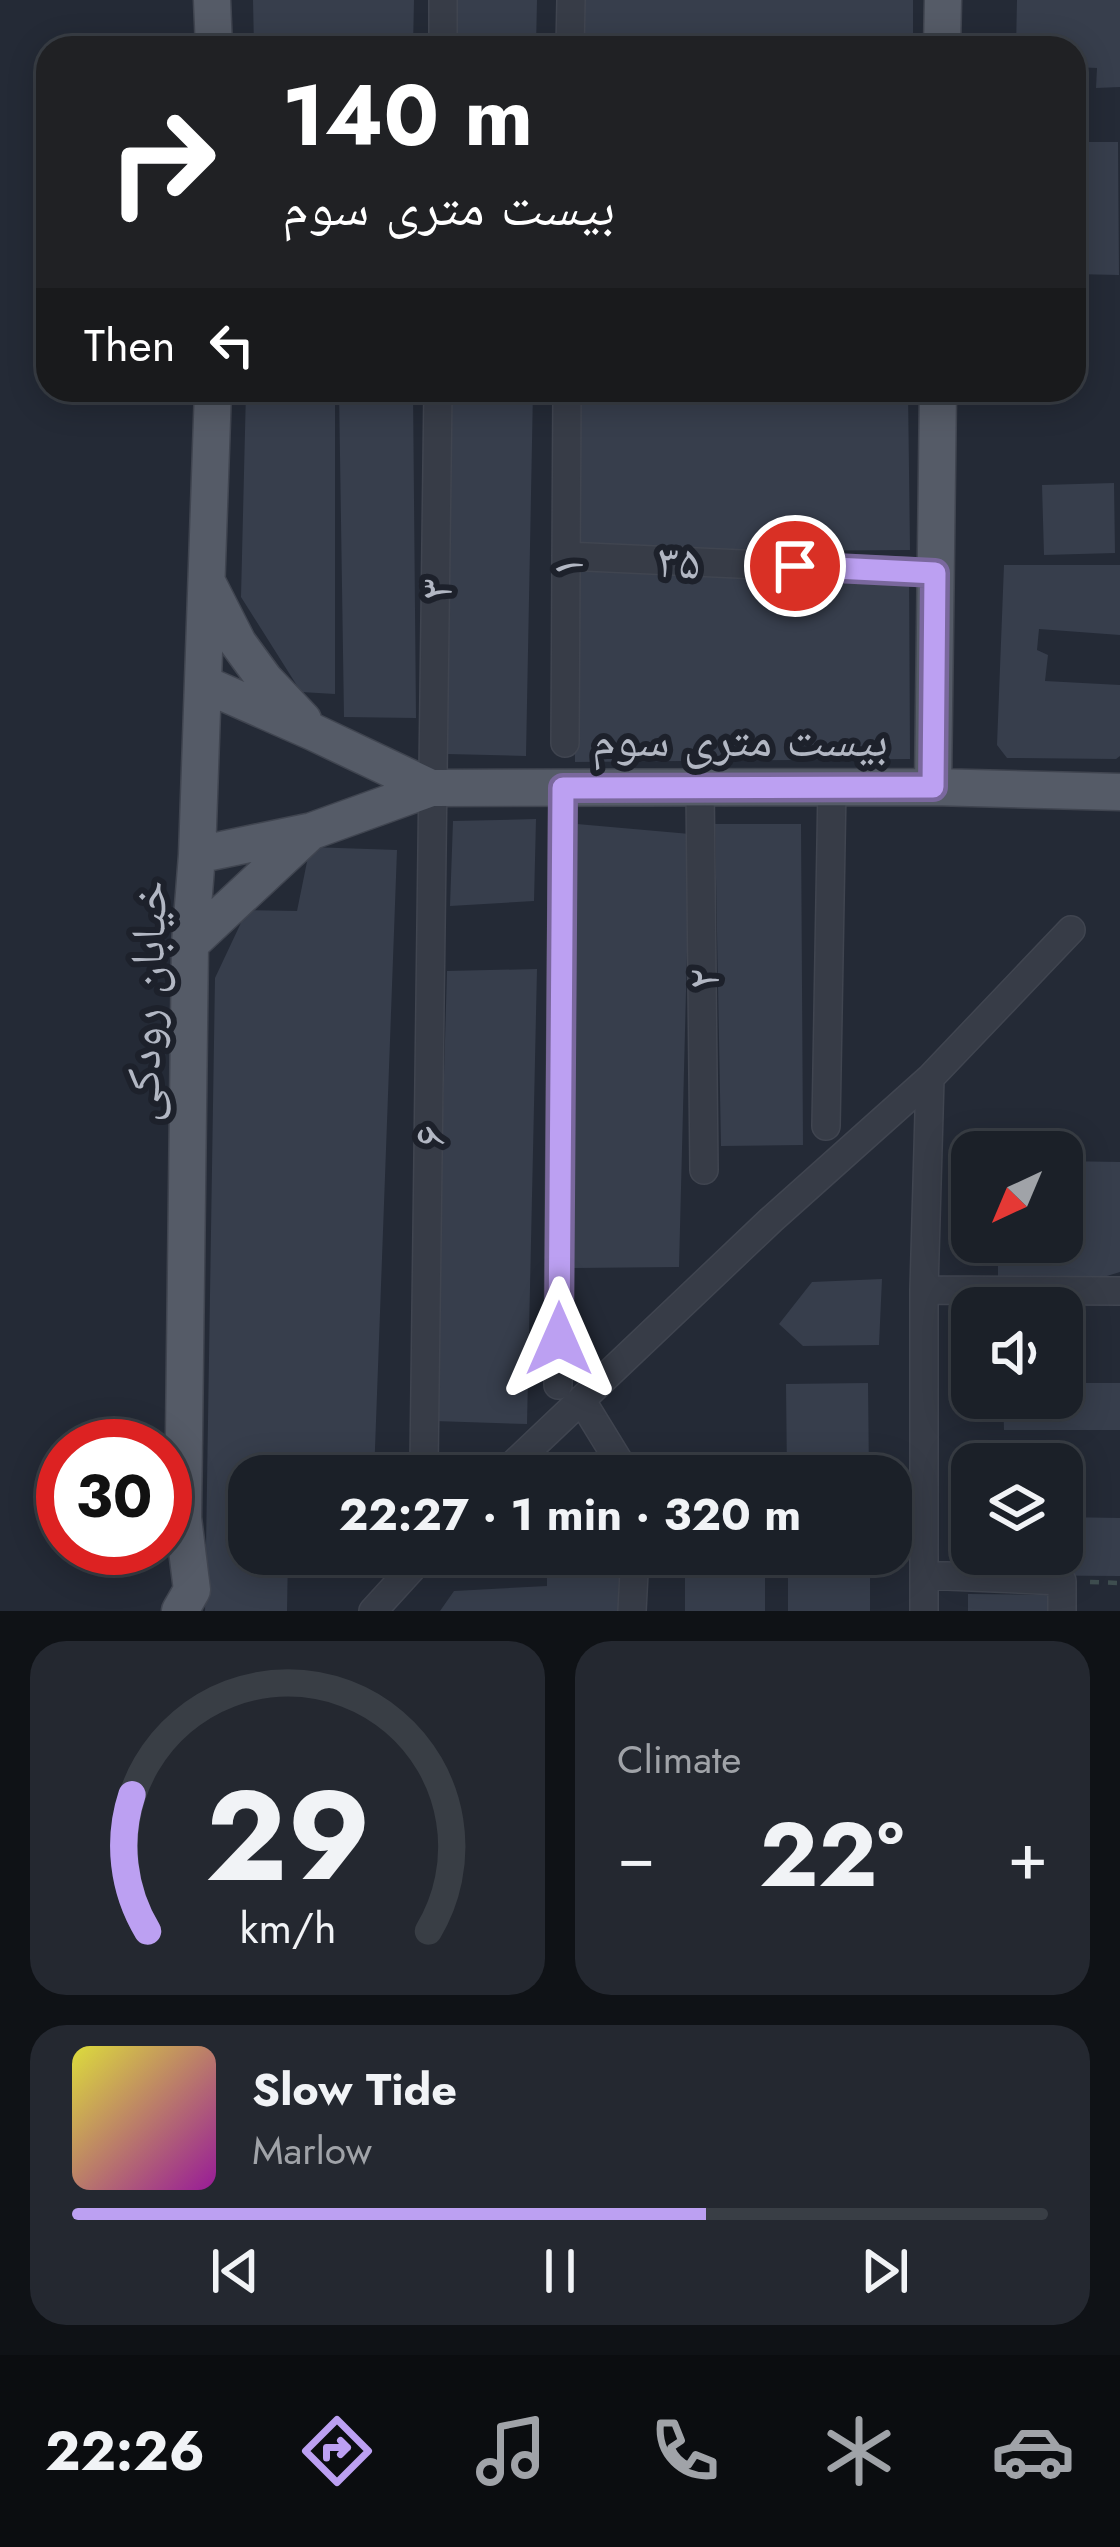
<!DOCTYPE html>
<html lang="en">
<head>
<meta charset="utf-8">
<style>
	:root { --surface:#1b2028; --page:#242830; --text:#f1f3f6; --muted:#a0a3a8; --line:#393e45; --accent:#bca0f2 }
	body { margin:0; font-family:Jost,"Noto Naskh Arabic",sans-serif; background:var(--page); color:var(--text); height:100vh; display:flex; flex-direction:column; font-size:45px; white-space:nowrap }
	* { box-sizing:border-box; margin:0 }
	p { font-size:39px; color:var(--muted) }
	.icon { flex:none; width:66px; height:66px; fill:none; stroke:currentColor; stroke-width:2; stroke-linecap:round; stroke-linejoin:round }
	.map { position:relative; height:1611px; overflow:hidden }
	.details { display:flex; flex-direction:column; gap:30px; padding:30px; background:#0f1216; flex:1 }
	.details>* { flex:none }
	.top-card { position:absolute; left:36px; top:36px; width:1050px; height:366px; border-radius:36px; box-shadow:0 6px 30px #0003,0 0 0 3px var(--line); background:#202124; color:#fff; overflow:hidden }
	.needle { width:78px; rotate:224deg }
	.tools { position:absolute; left:951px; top:1131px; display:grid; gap:24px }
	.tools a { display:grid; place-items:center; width:132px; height:132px; border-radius:24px; background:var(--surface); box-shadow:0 6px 30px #0003,0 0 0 3px var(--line); font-size:60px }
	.speed { position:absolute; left:36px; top:1419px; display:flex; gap:24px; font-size:60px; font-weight:700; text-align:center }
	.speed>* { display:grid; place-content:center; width:156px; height:156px; border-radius:50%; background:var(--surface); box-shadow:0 6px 30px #0003,0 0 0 3px var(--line); line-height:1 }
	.speed .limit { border:18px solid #d22; background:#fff; color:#111 }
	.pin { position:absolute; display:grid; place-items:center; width:102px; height:102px; color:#fff; margin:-51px; border:6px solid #fff; border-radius:50%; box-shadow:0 3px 12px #0007 }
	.me { position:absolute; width:132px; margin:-66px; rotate:0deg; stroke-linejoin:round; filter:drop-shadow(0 0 9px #0008) }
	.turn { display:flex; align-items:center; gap:42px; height:252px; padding:0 48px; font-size:54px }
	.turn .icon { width:156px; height:156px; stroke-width:2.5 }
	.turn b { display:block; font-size:84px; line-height:102px }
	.then { display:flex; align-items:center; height:114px; padding:0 48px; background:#0003; gap:24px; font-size:45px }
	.big { font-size:90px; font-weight:700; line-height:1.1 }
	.details .tile { flex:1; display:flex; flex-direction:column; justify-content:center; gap:18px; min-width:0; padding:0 42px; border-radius:36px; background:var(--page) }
	.details .dial { align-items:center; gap:0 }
	.dial svg { height:312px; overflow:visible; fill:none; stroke:var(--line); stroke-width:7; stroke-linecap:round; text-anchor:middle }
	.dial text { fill:var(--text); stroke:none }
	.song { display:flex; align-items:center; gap:36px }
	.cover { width:144px; height:144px; border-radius:18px; background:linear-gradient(135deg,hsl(60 70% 55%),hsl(300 70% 35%)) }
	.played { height:12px; border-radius:6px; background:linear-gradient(90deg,var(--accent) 65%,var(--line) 65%) }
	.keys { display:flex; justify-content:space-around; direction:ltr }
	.heat { display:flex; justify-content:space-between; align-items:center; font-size:66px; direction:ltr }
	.details .tiles { flex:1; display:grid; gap:30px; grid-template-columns:1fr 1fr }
	.tile:last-child { grid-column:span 2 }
	.trip { position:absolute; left:228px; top:1455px; width:684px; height:120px; border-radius:36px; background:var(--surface); box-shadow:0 6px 30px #0003,0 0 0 3px var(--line); font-weight:700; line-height:120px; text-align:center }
	.menu { display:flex; height:192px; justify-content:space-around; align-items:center; background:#0b0d10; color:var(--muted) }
	.menu .icon { width:84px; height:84px }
	.menu .on { color:var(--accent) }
	.menu b { font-size:54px; color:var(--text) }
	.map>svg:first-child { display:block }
	.building { fill:#373e4c }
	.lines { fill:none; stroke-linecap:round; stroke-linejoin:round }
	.minor-casing { stroke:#404550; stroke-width:30 }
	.major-casing { stroke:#404550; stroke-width:39 }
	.path { stroke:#3e4d4f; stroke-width:4.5; stroke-dasharray:9 9; stroke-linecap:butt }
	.minor { stroke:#373c47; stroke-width:27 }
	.major { stroke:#555b67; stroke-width:36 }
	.route-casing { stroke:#7a689d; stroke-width:30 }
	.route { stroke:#bca0f2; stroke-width:21 }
	.labels { text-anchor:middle; stroke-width:12; stroke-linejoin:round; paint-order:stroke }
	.street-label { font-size:48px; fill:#b2b7c3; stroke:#1d212b }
</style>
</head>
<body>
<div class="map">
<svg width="1120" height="1611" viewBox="0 0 1120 1611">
	<rect width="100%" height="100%" fill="#242a36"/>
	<path class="building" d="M253,0H414L413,48H254Z
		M458,0H537L536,48H456Z
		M577,0H913V48H577Z
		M1017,0H1120V87L1096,88L1097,68L1074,67V48H1016Z
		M1074,142H1118L1119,275L1074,274Z
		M246,390H335V694L301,692L241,597Z
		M339,390H413L416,718L344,717Z
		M452,390H533L526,756L447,754Z
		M908,390L910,550L574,552L572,392Z
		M1114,483L1115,553L1044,555L1042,485Z
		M1004,565H1120V635L1039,629L1037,650L1048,655L1045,681L1120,685V756L1116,759L1007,758L997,745Z
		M909,568L910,759L575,762L573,571Z
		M536,819L534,901L450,906L453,821Z
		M577,824L690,834L679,1267L574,1268Z
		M715,824H801L803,1145L721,1146Z
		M310,847L397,850L374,1476H249V1554H288L287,1611H205L215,978L247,910L297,911Z
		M537,969L527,1424L434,1421L447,971Z
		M1062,1161L1120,1162V1272L1097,1279L998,1277V1242H1062Z
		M882,1279L879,1345L803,1346L779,1324L812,1282Z
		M868,1383L869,1476H787L786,1384Z
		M1062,1383H1120V1430H1004L1003,1398H1062Z
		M1062,1517L1120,1518V1576L991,1575V1554H1062Z
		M547,1554H623V1611H440L454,1591L547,1586Z
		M685,1554H765V1611H685Z
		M788,1554H870V1611H788Z
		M968,1594L1052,1595L1051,1611H968Z"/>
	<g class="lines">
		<defs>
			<path id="minor" d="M443,48V0
				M570,48L571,0
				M438,390L424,1465L438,1476
				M566,556L935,573
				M565,743L567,390
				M700,787L704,1170
				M826,1126L832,787
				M924,1290L1120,1291
				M558,1385L563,787
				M582,1401L628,1476
				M501,1476L771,1220L930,1078L1071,930
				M924,1575L1062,1581V1611
				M373,1611L425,1554
				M632,1611L635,1554
				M924,1611V1290L930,1078"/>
			<path id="major" d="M212,0L214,48
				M942,48L943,0
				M208,584L238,643L265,680L303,720
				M204,684L313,732L431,788
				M933,787L938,390
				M197,855L312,831L431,788L933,787L1120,792
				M190,944L310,832
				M180,1611L192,1590L183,1518L190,944L197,855L213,390"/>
		</defs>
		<use href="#minor" class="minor-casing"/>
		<use href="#major" class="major-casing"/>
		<path class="path" d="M1090,1582L1120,1583"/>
		<use href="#minor" class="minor"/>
		<use href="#major" class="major"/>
	</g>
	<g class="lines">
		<defs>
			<path id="route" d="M559,1339L563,788L933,787L935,573L795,566"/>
		</defs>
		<use href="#route" class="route-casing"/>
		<use href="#route" class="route"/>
	</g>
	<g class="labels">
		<g class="street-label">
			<text transform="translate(679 561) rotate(3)" y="17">۳۵</text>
			<text transform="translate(566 567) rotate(-90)" y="17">۱</text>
			<text transform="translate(435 589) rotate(-89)" y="17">۳</text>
			<text x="740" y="756">بیست متری سوم</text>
			<text transform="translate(702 979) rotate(-91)" y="17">۲</text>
			<text transform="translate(145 1001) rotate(-88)" y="17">خیابان رودکی</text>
			<text transform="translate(428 1136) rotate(-89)" y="17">۶</text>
		</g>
	</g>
</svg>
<div class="tools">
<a><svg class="needle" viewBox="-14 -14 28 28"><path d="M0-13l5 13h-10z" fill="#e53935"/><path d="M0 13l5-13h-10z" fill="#a0a3a8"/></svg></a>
<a><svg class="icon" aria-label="sound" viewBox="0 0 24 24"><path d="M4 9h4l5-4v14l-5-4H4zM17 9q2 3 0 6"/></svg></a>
<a><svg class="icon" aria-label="layers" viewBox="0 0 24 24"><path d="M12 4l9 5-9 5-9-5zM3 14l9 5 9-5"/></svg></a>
</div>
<div class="speed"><div class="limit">30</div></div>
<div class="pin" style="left:795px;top:566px;background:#d93025"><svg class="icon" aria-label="arrive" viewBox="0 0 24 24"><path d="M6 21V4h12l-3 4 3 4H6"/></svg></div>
<svg class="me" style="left:559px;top:1339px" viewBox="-20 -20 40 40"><path d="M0-17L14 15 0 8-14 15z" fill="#bca0f2" stroke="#fff" stroke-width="4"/></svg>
<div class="trip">22:27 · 1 min · 320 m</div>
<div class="top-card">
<div class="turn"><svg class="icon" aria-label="right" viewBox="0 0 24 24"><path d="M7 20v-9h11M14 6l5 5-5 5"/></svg><div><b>140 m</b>بیست متری سوم</div></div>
<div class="then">Then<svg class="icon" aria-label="left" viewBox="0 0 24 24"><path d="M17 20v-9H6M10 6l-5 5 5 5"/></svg></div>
</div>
</div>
<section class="details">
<div class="tiles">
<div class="tile dial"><svg viewBox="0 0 100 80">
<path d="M14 69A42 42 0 1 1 86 69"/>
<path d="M14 69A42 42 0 0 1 10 34" stroke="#bca0f2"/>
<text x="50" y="56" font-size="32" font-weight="700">29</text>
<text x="50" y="72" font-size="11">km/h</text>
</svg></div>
<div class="tile"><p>Climate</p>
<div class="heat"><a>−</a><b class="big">22°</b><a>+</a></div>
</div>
<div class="tile">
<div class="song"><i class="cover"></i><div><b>Slow Tide</b><p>Marlow</p></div></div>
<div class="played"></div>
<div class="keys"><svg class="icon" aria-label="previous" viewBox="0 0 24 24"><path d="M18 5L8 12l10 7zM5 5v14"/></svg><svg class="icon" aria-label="pause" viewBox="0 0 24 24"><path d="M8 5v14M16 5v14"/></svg><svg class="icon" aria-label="next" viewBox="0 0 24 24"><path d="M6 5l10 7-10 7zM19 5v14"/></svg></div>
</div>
</div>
</section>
<nav class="menu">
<b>22:26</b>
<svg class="icon on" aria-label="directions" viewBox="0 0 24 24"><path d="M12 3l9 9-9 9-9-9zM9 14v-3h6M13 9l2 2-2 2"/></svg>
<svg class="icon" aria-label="music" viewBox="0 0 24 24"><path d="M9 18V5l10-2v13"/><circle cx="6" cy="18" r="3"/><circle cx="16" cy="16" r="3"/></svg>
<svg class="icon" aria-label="phone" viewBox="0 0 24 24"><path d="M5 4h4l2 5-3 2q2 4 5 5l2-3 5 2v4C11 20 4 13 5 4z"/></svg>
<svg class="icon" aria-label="climate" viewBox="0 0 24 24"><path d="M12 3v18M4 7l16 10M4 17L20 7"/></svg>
<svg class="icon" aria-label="car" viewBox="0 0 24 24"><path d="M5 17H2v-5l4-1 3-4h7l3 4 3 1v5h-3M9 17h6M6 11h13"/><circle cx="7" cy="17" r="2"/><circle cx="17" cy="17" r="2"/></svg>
</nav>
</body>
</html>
